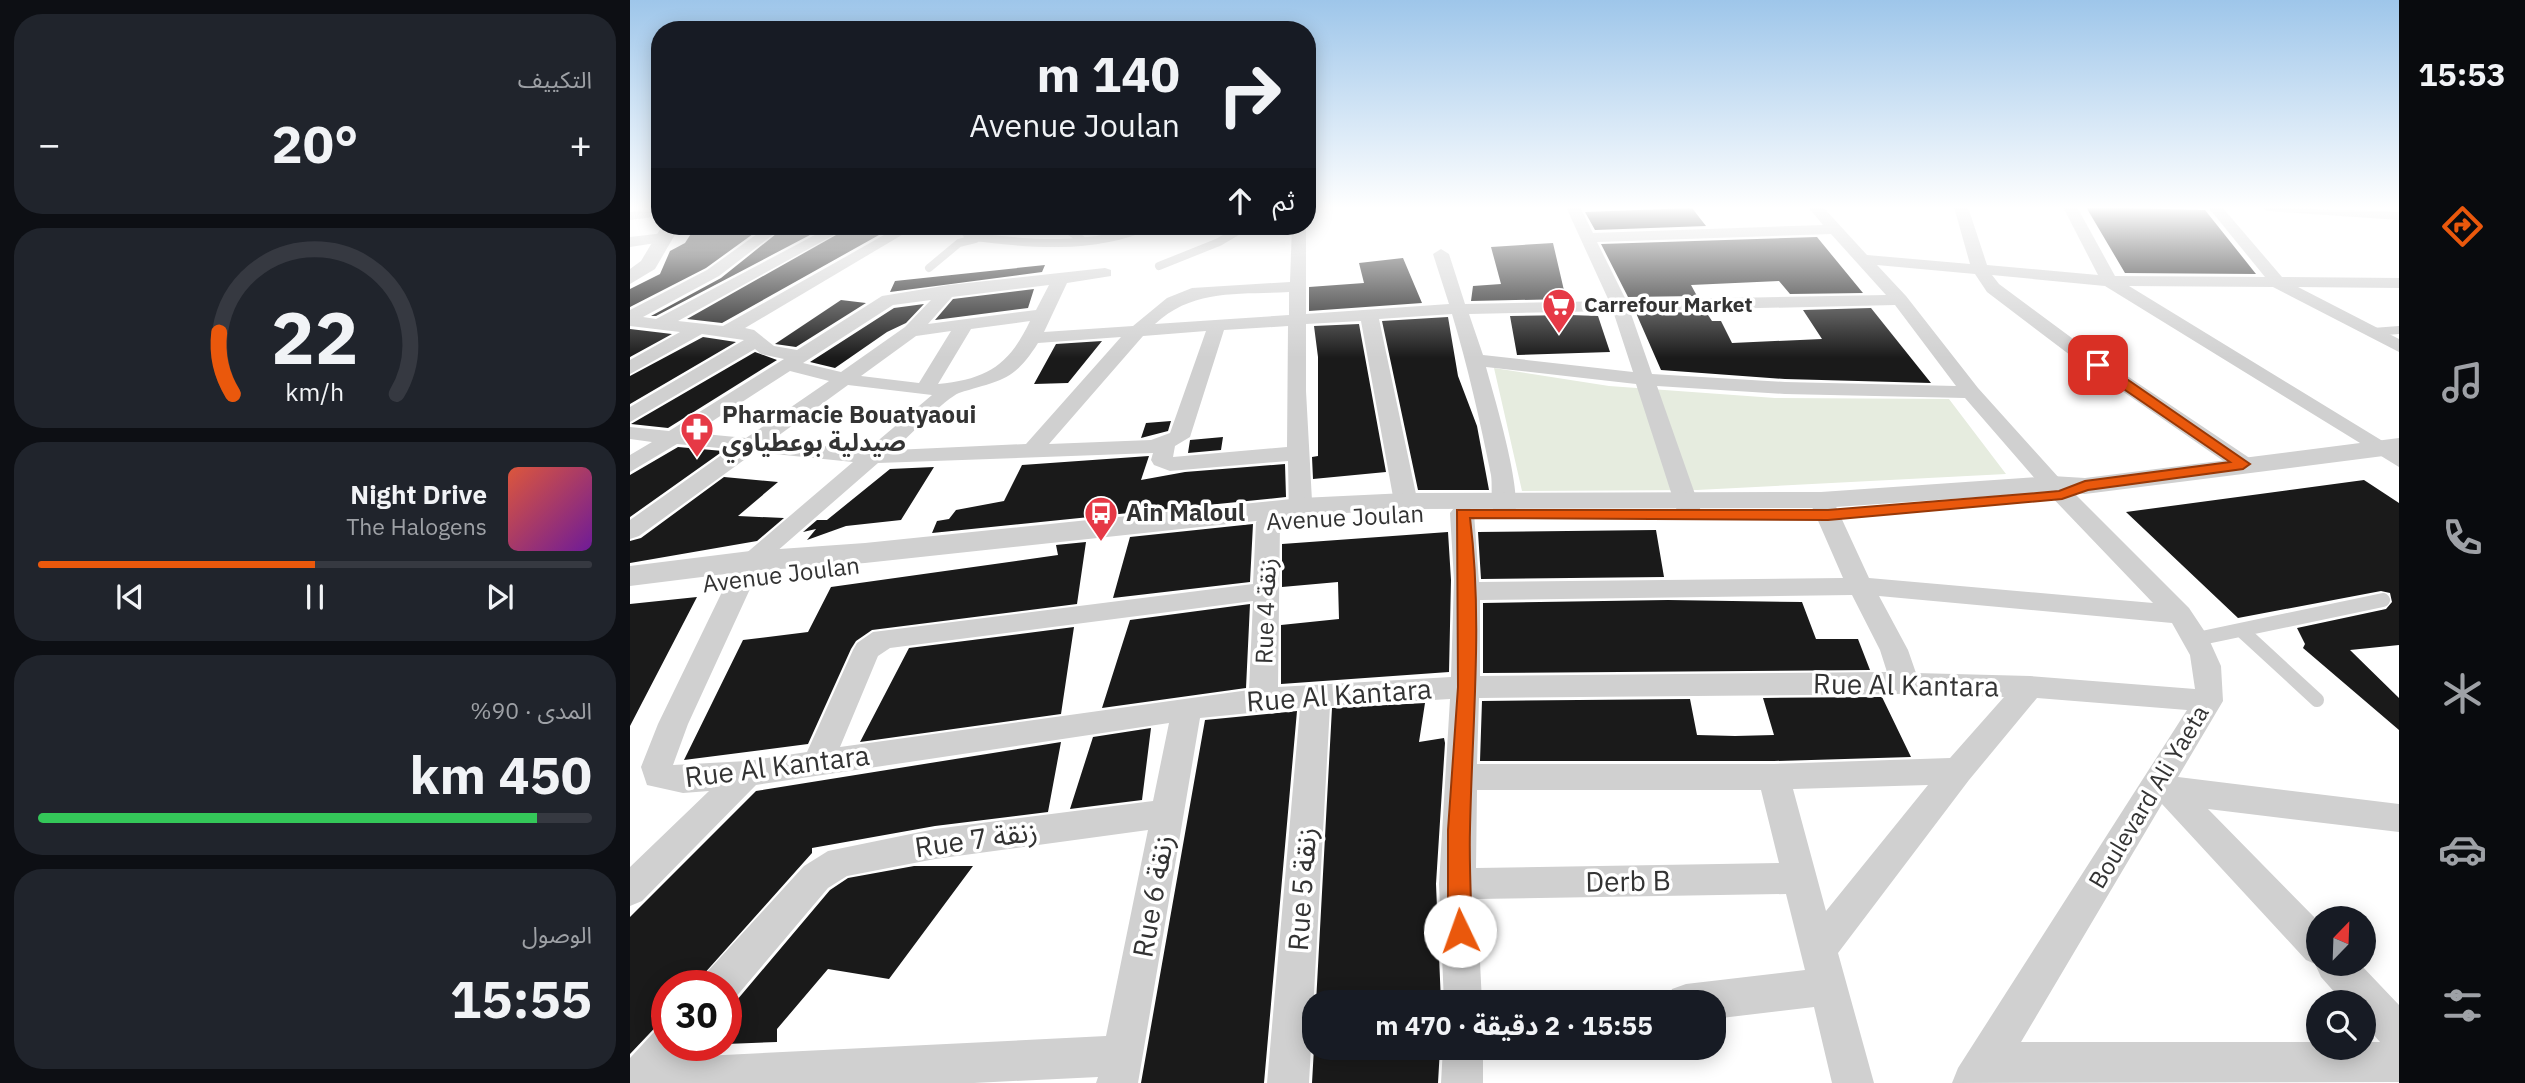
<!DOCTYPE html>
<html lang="ar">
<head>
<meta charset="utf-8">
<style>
	:root { --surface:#171b24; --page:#20242c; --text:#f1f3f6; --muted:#9ea1a6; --line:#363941; --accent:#ea580c }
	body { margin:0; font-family:"IBM Plex Sans","Noto Sans Arabic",sans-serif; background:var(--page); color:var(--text); direction:rtl; height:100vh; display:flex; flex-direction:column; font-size:26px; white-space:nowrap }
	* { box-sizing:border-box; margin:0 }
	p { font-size:23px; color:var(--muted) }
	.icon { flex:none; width:38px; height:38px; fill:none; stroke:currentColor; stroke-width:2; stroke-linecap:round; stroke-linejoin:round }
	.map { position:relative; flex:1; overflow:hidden; direction:ltr }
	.panel { display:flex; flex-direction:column; gap:14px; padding:14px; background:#0d0f14; width:630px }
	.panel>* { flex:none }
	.top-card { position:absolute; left:21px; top:21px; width:665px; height:214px; border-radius:28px; box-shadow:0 4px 18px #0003; direction:rtl; background:#171b24; color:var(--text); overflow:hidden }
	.needle { width:46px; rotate:23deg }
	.buttons { position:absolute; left:1676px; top:906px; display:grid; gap:14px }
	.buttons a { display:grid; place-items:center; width:70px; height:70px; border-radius:50%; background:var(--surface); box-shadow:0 4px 18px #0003; font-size:35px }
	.speed { position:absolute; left:21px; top:970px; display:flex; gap:14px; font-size:35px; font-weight:700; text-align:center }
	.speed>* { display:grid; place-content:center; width:91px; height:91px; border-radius:50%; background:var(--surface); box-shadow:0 4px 18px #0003; line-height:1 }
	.speed .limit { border:10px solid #d22; background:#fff; color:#111 }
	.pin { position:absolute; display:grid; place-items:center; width:60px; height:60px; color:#fff; margin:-30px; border-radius:14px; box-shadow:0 4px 10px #0006 }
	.me { position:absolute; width:77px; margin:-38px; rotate:357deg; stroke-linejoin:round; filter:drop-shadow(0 0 5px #0008) }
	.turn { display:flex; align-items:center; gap:24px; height:147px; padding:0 21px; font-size:32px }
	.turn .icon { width:91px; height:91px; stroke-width:2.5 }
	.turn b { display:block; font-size:49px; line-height:60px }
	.then { display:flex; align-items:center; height:66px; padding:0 21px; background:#0003; gap:14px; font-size:26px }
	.big { font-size:52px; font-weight:700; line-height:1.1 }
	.panel .tile { flex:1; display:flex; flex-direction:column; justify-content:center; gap:10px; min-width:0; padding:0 24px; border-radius:28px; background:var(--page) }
	.panel .dial { align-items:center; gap:0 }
	.dial svg { height:182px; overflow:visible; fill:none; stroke:var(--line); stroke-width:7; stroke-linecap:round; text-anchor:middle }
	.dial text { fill:var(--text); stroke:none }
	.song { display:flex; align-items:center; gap:21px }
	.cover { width:84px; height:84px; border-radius:10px; background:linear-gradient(135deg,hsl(10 70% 55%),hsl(280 70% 35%)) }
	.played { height:7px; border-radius:4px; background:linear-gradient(90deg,var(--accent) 50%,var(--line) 50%) }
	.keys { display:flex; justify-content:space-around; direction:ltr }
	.heat { display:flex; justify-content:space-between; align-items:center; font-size:38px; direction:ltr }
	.charge { height:10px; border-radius:5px; background:linear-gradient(90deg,#34c759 90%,var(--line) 0) }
	.trip { position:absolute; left:672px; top:990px; width:424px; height:70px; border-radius:28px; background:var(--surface); box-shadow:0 4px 18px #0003; font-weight:700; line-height:70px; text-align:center; direction:rtl }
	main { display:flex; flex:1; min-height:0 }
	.tab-bar { display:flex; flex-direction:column; width:126px; justify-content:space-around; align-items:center; background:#090b0e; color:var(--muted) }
	.tab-bar .icon { width:49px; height:49px }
	.tab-bar .selected { color:var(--accent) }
	.tab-bar b { font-size:32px; color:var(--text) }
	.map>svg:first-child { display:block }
	.green { fill:#e6ecdf }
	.building { fill:#1a1a1a }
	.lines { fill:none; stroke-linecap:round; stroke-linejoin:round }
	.service-far1 { stroke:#d0d0d0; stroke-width:8 }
	.service { stroke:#d0d0d0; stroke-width:14 }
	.minor { fill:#d0d0d0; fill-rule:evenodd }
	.tertiary { fill:#d0d0d0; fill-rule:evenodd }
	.route { fill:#ea580c; stroke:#983908; stroke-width:2 }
	.labels { text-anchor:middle; stroke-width:7; stroke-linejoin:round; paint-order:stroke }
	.far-poi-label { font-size:21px; font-weight:bold; fill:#333; stroke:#fff; text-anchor:start }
	.poi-label { font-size:24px; font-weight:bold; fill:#333; stroke:#fff; text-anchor:start }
	.street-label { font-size:24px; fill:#333; stroke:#fff }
	.near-street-label { font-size:28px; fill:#333; stroke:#fff }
</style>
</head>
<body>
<main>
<nav class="tab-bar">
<b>15:53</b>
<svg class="icon selected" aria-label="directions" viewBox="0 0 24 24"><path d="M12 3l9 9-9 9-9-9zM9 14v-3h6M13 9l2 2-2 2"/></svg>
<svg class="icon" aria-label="music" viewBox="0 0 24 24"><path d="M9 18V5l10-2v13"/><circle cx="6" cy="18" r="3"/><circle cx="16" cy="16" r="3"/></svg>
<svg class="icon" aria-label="phone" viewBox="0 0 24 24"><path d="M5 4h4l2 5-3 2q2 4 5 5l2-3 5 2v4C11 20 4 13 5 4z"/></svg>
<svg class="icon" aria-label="climate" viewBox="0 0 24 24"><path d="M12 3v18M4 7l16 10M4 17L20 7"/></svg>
<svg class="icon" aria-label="car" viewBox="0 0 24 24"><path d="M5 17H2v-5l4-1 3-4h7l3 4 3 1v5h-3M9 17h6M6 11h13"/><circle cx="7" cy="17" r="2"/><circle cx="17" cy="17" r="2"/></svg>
<svg class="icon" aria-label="filters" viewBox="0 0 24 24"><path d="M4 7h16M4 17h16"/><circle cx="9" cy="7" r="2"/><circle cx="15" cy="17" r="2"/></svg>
</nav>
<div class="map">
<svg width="1769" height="1083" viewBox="0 0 1769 1083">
	<rect width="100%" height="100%" fill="#fff"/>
	<path class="green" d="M864,368L979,386L1145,398L1319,399L1376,474L1067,490L892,491Z"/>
	<path class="building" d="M1456,207L1575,210L1626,274L1495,273Z
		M1062,208L1076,226L965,230L955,212Z
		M66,226H134L76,268L0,307V289L30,274L40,251L55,243Z
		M156,226H197L26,316H21L91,278Z
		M222,226H265L92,323L57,319Z
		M1187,237L1233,293L1160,294L1149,281L1061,285L1067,296L998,297L971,244Z
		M923,243L936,299L841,301L843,286L871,284L861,247Z
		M773,258L792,303L679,311V287L734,283L729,263Z
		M415,265L412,272L260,292L265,281Z
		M404,289L398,308L305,320L323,299Z
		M211,300L236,303L166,347L145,344Z
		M294,304L276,323L257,332L205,368L180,362L264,308Z
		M1241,308L1301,383L1155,379L1031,370L1006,313L1076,312L1082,321H1091L1102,343L1192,339L1173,310Z
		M940,315L968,316L980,352L887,355L880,316Z
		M818,317L828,376L847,426L859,490H788L752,321Z
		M729,324L756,472L683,479L682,457L688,456V357L684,326Z
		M0,329L42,334L0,357Z
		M73,337L106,342L0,404V376Z
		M472,341L438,383L404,384L426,344Z
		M125,352L147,360L38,428L1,424Z
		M541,421L538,431L511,438L516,423Z
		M593,437L591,450L558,453L560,440Z
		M48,447L93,451L0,517V475Z
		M519,456L511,480L555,472L655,464L656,497L302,533L307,521L319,519L326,510L374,501L392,465Z
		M304,467L271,520L216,526L177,540L186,529L173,532L187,520H197L260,469Z
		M94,477L148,482L108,516L154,518L127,541L0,563V541L11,538Z
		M1734,480L1769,503V645L1720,650L1769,698V730L1673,648L1675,644L1667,628L1756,609L1762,602L1760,593L1751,591L1608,618L1496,512Z
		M623,524L620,582L483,598L500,537Z
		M1026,530L1034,577L851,579L848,532Z
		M818,532L821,580L819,672L651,684V625L709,619L708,582L652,587V544Z
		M456,542L447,604L242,630L226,641L221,649L178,744L54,760L113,640L178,632L201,587L428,555L426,545Z
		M67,597L0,726V604Z
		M1038,600L1172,602L1186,639H1228L1240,670L853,673V603Z
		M620,604L616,688L472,708L500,620Z
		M444,627L431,714L230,742L279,648Z
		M1252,697L1281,757L1144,761H850L852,701L1060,699L1067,735L1105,736L1144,735L1133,698Z
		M795,703L789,742L814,738L815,743L806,884L811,1003H686L702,708Z
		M667,711L634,1083H511L575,720Z
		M521,728L512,800L440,809L463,737Z
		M431,742L418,812L305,826L182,848V853L64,985H37V1015L0,1054V917L126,791Z
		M284,866H343L259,979L198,969L147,1029V1042L96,1044V1004L107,1000L200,890L218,878Z
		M684,1048H810L808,1083H682Z"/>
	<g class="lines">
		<path class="service-far1" d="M349,226L336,233L338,236C395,244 463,250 517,226
			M432,226L451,239
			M529,266L589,242L616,226
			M299,268L329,243L345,239
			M1743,332L1769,330"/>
		<path class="service" d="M1611,630L1687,700
			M1567,639L1753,600"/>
		<path class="minor" d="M936,207H950L963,233L1193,225L1178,207H1193L1237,255L1340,264L1324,207H1338L1357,265L1468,275L1433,207H1447L1485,276L1635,277L1578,207H1592L1652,277L1769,278V288L1668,287L1769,339V352L1643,287L1499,286L1769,451V467L1475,286L1362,275L1369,284L1454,347L1621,459L1624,464L1613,471L1605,469L1440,355L1357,292L1345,274L1247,265L1276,296L1348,388L1430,479L1559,608L1577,635L1591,666L1593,701L1548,777L1769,804V832L1578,809L1689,922V964H1730L1769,1005V1082L1322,1083L1328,1068L1557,710L1407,698L1339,780L1208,953L1244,1083H1202L1184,1007L1083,1019V1003H1037L1042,989L1056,984L1175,970L1156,894L847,899L852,1003H814L809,884L820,699L700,706L679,1083H637L670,708L570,718L508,1083H466L468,1077L344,1083H0V1058L25,1031L37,1026V1045H59L54,1057L476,1036L518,830L305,859L217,876L198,888L105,998L96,1002V985H72L77,972L174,866L198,851L305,829L523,801L539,723L126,785L12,901L0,906V867L79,791L53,793L17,785L11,767L28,724L107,561L223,462L125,452L9,536L0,539V520L100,449L47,444L0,472V455L22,442L0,439V427L39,431L154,359L131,354L125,349L0,422V407L114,340L72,334L0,374V360L50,332L0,326V310L77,270L138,226H154L89,276L13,317L26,319L202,226H220L48,321L93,326L270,226H287L115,328L124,330L144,346L167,350L252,296L319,285L475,268L481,270V276L437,283L414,332L503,326L537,298L562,288L660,282L662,226H676V314L819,304L803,254L811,249L819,254L835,304L979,301ZM1201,234L1256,295L996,300L967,242ZM419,285L406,310L298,324L322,297ZM659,292V315L525,324C564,288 609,295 659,292ZM301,300L275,327L211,372L173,363L263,305ZM1265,305L1326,386L1155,382L1022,374L1000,311ZM983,311L1003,372L853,355L839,314ZM822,314C838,367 850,421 861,475C863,489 859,507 867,518H883C896,500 863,393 856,367L1006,384L1048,514L1052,519H1068L1072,514L1027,386L1155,394L1335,398L1414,489L1523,603L1239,578L1203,500L1199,495H1183L1179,500L1213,578L849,582L844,513L840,508H824L820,513L824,580L821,677L648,687L650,522L646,517H630L626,522L623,584L243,632L227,643L223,650L177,752L117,761L43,765L58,724L131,565L248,463L523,453L521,460L524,465L540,471L658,461L659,519L663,524H679L683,519L676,391V324L731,321L766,513L770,518H786L790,513L749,319ZM400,321C379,365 358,379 308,384L341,329ZM658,326L657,447L543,457L545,446L560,437L594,330ZM321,331L289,383L231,376L286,336ZM576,331L540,433L521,440L419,444L513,336ZM491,337L396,444L264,450C277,438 316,398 329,393C369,380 383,383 408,343ZM160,371L199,381L116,438L64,433ZM218,385L302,395L237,450L141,441ZM1222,595L1250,650L1257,672L850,676V600ZM1249,596L1542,623L1560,655L1565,689L1400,676L1286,673L1278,650ZM623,601L619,690L210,747L248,656L260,648ZM1275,694L1374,697L1320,758L1144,764H847L849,698ZM1298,785L1196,911L1163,789ZM847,790H1131L1149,863L846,868ZM1532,804L1676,960L1685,964L1691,977L1714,1003H1734V1024L1750,1042H1734V1048H1689V1042H1391Z
			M1631,207L1769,212V220L1638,211Z
			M30,208V216L0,220V212Z
			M34,233L42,238L39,241L0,247V237Z
			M813,1048H853V1083H811Z"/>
		<path class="tertiary" d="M32,226H50L25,269L0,284V269L11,261Z
			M1769,438V454L1455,494L1422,492L1191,508L776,509L671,516L235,563L120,571L0,586V566L120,551L235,543L671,498L776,493L1191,492L1422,476L1455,478Z"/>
	</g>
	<linearGradient id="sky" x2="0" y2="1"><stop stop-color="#9ec6ea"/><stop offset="0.58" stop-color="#fff"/><stop offset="1" stop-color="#fff" stop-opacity="0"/></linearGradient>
	<rect width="1769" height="358" fill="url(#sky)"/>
	<path class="route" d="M1463,362H1472L1620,464L1613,469L1458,490L1432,499L1198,520L840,518C853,621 842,725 840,829C839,863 841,897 842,931L838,939L830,942L821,939L818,931V830L828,687L827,510H1198L1407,493L1429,491L1455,481L1600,462L1463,368Z"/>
	<defs>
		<symbol id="supermarket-pin" viewBox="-11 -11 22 30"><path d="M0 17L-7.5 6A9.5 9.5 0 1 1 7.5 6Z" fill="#e63946" stroke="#fff"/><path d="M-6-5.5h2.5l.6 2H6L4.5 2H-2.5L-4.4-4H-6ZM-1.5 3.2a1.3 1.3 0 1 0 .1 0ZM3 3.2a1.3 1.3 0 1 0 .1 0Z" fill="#fff"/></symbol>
		<symbol id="pharmacy-pin" viewBox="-11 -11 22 30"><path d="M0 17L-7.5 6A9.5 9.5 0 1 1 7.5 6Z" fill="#e63946" stroke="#fff"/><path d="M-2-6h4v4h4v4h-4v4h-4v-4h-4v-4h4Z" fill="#fff"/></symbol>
		<symbol id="bus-pin" viewBox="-11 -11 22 30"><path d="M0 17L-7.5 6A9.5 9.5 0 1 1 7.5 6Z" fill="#e63946" stroke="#fff"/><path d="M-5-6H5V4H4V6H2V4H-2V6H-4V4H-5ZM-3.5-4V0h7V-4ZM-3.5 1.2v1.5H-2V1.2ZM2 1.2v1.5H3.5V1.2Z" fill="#fff"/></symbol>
	</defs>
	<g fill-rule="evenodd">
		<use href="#supermarket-pin" x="910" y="286" width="38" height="52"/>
		<use href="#pharmacy-pin" x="48" y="410" width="38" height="52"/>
		<use href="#bus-pin" x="452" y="494" width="38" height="52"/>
	</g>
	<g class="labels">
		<g class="far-poi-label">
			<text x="954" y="312">Carrefour Market</text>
		</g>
		<g class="poi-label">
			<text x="92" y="423">Pharmacie Bouatyaoui<tspan x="92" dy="28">صيدلية بوعطياوي</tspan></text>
			<text x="496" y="521">Ain Maloul</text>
		</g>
		<g class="street-label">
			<text transform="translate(715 518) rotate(-3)" y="8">Avenue Joulan</text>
			<text transform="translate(151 575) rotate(-7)" y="8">Avenue Joulan</text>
			<text transform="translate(636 611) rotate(-88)" y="8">Rue 4 زنقة</text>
			<text transform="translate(1519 797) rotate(-59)" y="8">Boulevard Ali Yaeta</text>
		</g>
		<g class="near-street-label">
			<text transform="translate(1276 685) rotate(1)" y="10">Rue Al Kantara</text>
			<text transform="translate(709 695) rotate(-4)" y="10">Rue Al Kantara</text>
			<text transform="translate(147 766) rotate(-7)" y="10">Rue Al Kantara</text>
			<text transform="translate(346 839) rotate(-8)" y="10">Rue 7 زنقة</text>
			<text transform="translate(998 881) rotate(-1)" y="10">Derb B</text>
			<text transform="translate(672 889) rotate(-86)" y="10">Rue 5 زنقة</text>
			<text transform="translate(523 896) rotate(-80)" y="10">Rue 6 زنقة</text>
		</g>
	</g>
</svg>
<div class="buttons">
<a><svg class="needle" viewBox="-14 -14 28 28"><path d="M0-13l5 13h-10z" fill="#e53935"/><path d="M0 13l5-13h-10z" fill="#9ea1a6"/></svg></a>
<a><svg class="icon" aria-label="search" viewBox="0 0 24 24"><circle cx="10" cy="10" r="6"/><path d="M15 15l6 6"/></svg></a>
</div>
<div class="speed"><div class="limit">30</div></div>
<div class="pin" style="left:1468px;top:365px;background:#d93025"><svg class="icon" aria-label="arrive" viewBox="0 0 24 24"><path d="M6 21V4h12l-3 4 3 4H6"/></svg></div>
<svg class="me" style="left:830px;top:931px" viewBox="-20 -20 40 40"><circle r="19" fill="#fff"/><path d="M0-13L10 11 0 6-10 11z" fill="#ea580c"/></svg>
<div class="trip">15:55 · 2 دقيقة · 470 m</div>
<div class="top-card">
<div class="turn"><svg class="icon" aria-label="right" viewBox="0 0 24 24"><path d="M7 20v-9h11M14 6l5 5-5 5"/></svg><div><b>140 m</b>Avenue Joulan</div></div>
<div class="then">ثم<svg class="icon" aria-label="ahead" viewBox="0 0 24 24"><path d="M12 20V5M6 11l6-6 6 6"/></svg></div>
</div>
</div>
<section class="panel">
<div class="tile"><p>التكييف</p>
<div class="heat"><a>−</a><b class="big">20°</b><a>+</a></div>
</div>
<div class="tile dial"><svg viewBox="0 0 100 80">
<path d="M14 69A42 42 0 1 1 86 69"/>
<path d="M14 69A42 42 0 0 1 8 42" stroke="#ea580c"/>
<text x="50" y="56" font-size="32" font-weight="700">22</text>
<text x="50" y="72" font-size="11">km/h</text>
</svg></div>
<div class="tile">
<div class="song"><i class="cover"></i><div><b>Night Drive</b><p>The Halogens</p></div></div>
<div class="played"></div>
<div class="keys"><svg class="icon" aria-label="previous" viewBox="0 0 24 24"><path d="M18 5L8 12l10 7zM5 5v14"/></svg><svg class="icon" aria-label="pause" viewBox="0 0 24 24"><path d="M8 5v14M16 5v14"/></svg><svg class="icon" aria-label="next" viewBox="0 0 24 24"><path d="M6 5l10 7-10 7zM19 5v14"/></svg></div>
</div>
<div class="tile"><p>المدى · 90%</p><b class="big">450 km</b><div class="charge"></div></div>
<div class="tile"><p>الوصول</p><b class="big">15:55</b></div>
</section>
</main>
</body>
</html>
